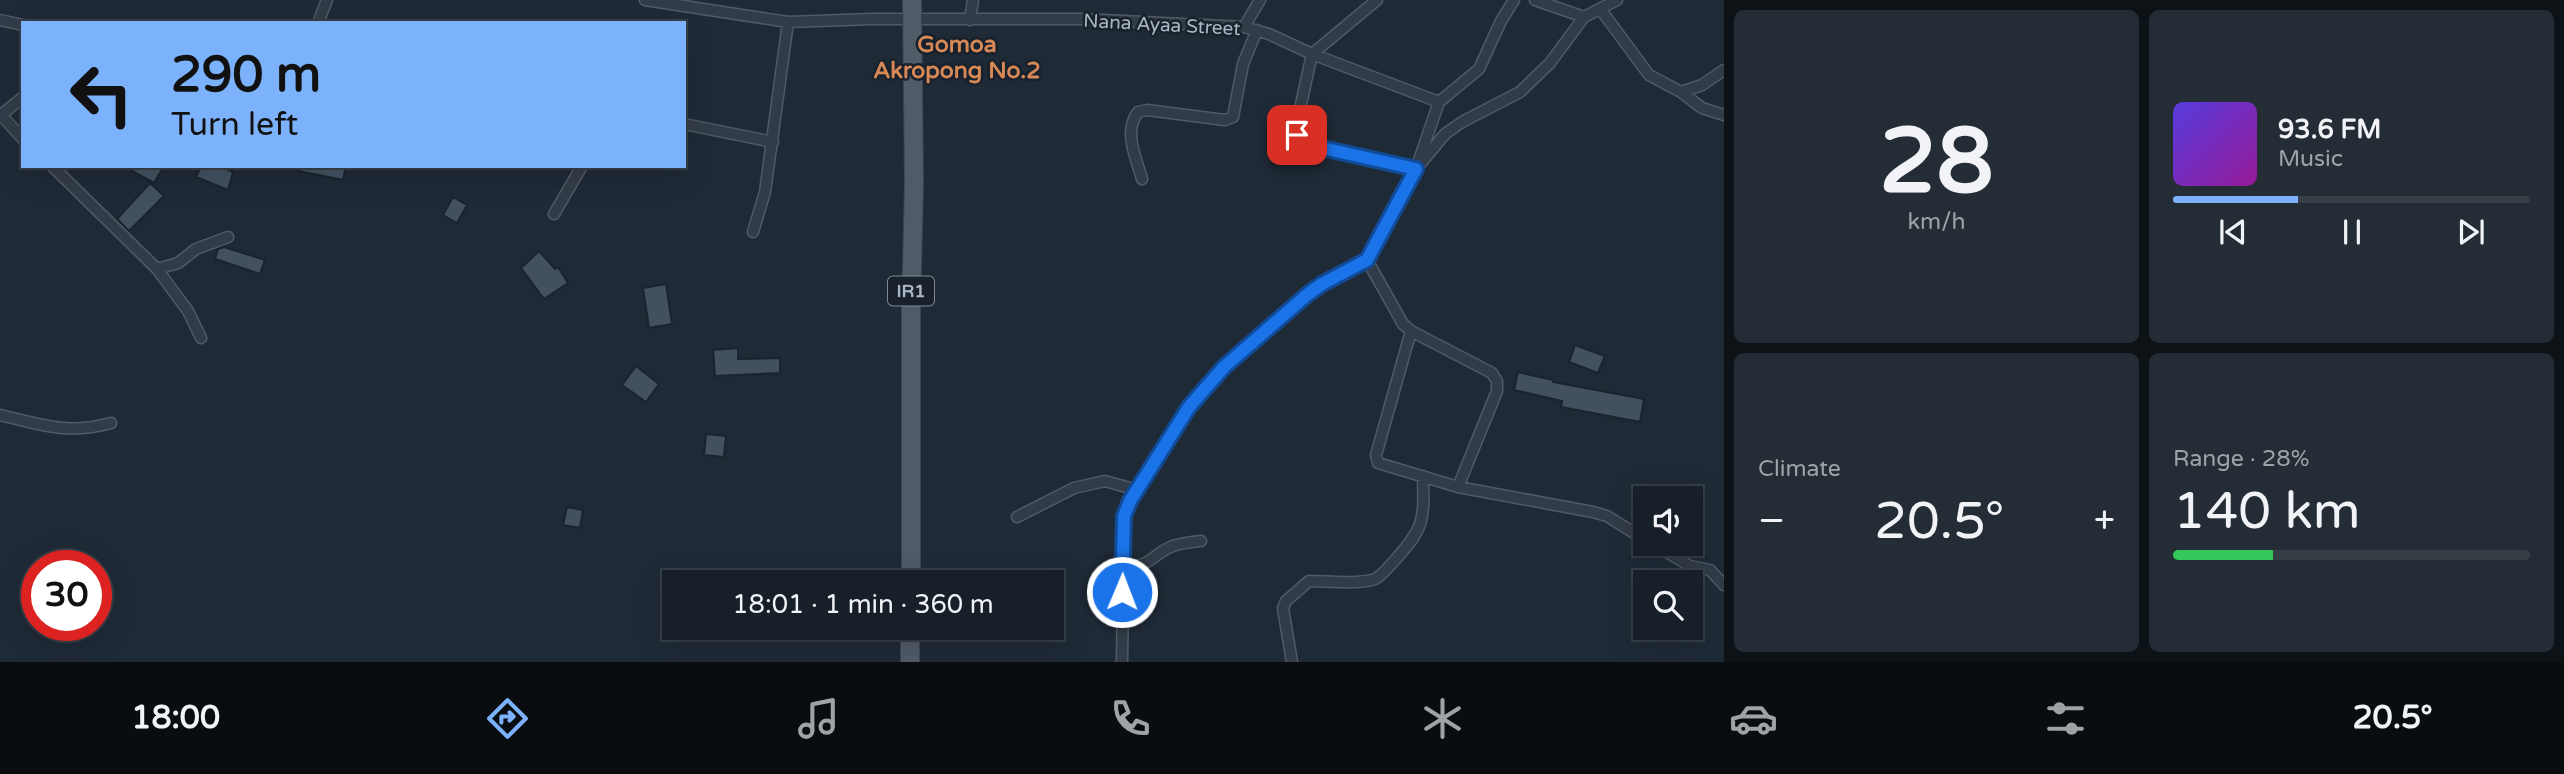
<!DOCTYPE html>
<html lang="en">
<head>
<meta charset="utf-8">
<style>
	:root { --surface:#172029; --page:#242d35; --text:#f1f3f6; --muted:#9ea3a8; --line:#363e46; --accent:#7cb2fb }
	body { margin:0; font-family:"Varela Round",sans-serif; background:var(--page); color:var(--text); height:100vh; display:flex; flex-direction:column; font-size:26px; white-space:nowrap }
	* { box-sizing:border-box; margin:0 }
	p { font-size:23px; color:var(--muted) }
	.icon { flex:none; width:38px; height:38px; fill:none; stroke:currentColor; stroke-width:2; stroke-linecap:round; stroke-linejoin:round }
	.map { position:relative; flex:1; overflow:hidden }
	.details { display:flex; flex-direction:column; gap:10px; padding:10px; background:#0d1217; width:840px }
	.details>* { flex:none }
	.guide { position:absolute; left:21px; top:21px; width:665px; height:147px; border-radius:0px; box-shadow:0 7px 28px #0002,0 0 0 2px var(--line); background:#7cb2fb; color:#111; overflow:hidden }
	.fabs { position:absolute; left:1633px; top:486px; display:grid; gap:14px }
	.fabs a { display:grid; place-items:center; width:70px; height:70px; border-radius:0px; background:var(--surface); box-shadow:0 7px 28px #0002,0 0 0 2px var(--line); font-size:35px }
	.speed { position:absolute; left:21px; top:550px; display:flex; gap:14px; font-size:35px; font-weight:700; text-align:center }
	.speed>* { display:grid; place-content:center; width:91px; height:91px; border-radius:50%; background:var(--surface); box-shadow:0 7px 28px #0002,0 0 0 2px var(--line); line-height:1 }
	.speed .limit { border:10px solid #d22; background:#fff; color:#111 }
	.pin { position:absolute; display:grid; place-items:center; width:60px; height:60px; color:#fff; margin:-30px; border-radius:14px; box-shadow:0 4px 10px #0006 }
	.me { position:absolute; width:77px; margin:-38px; rotate:1deg; stroke-linejoin:round; filter:drop-shadow(0 0 5px #0008) }
	.turn { display:flex; align-items:center; gap:24px; height:147px; padding:0 35px; font-size:32px }
	.turn .icon { width:91px; height:91px; stroke-width:2.5 }
	.turn b { display:block; font-size:49px; line-height:60px }
	.big { font-size:52px; font-weight:600; line-height:1.1 }
	.details .tile { flex:1; display:flex; flex-direction:column; justify-content:center; gap:10px; min-width:0; padding:0 24px; border-radius:10px; background:var(--page) }
	.details .dial { align-items:center; gap:0 }
	.dial b { font-size:91px; line-height:1 }
	.song { display:flex; align-items:center; gap:21px }
	.cover { width:84px; height:84px; border-radius:10px; background:linear-gradient(135deg,hsl(250 70% 55%),hsl(300 70% 35%)) }
	.played { height:7px; border-radius:4px; background:linear-gradient(90deg,var(--accent) 35%,var(--line) 35%) }
	.keys { display:flex; justify-content:space-around; direction:ltr }
	.heat { display:flex; justify-content:space-between; align-items:center; font-size:38px; direction:ltr }
	.charge { height:10px; border-radius:5px; background:linear-gradient(90deg,#34c759 28%,var(--line) 0) }
	.details .tiles { flex:1; display:grid; gap:10px; grid-template-columns:repeat(2,1fr) }
	.trip { position:absolute; left:662px; top:570px; width:402px; height:70px; border-radius:0px; background:var(--surface); box-shadow:0 7px 28px #0002,0 0 0 2px var(--line); font-weight:600; line-height:70px; text-align:center }
	.dock { display:flex; height:112px; justify-content:space-around; align-items:center; background:#090d10; color:var(--muted) }
	.dock .icon { width:49px; height:49px }
	.dock .active { color:var(--accent) }
	.dock b { font-size:32px; color:var(--text) }
	main { display:flex; flex:1; min-height:0 }
	.map>svg:first-child { display:block }
	.building { fill:#42505f; stroke:#1a232e; stroke-width:2 }
	.lines { fill:none; stroke-linecap:round; stroke-linejoin:round }
	.minor-casing { stroke:#505a66; stroke-width:13 }
	.primary-casing { stroke:#3c4551; stroke-width:20 }
	.minor { stroke:#323c48; stroke-width:10 }
	.primary { stroke:#505b68; stroke-width:18 }
	.route-casing { stroke:#114b97; stroke-width:18 }
	.route { stroke:#1a73e8; stroke-width:12 }
	.labels { text-anchor:middle; stroke-width:5; stroke-linejoin:round; paint-order:stroke }
	.shield { fill:#18212c; stroke:#808a97; stroke-width:2 }
	.shield-label { font-size:18px; font-weight:bold; fill:#acb7c5 }
	.street-label { font-size:19px; fill:#acb7c5; stroke:#18212c }
	.quarter-label { font-size:23px; font-weight:bold; fill:#d68856; stroke:#18212c }
</style>
</head>
<body>
<main>
<div class="map">
<svg width="1724" height="662" viewBox="0 0 1724 662">
	<rect width="100%" height="100%" fill="#1f2a37"/>
	<path class="building" d="M123,166H164L154,183Z
		M201,166H220L233,172L228,190L196,177Z
		M299,166H346L343,180L299,171Z
		M150,183L164,196L129,231L117,219Z
		M453,197L467,205L457,223L443,215Z
		M224,247L265,260L260,274L215,259L218,249Z
		M539,251L555,269L558,267L568,283L544,299L521,268Z
		M666,284L672,324L649,328L643,288Z
		M1575,345L1605,356L1598,373L1569,362Z
		M738,348V359L780,358V373L715,376L713,350Z
		M636,366L659,384L646,402L622,385Z
		M1518,372L1553,380V382L1644,399L1640,422L1561,407L1562,401L1514,390Z
		M706,434L726,436L724,457L704,455Z
		M567,507L583,510L580,528L563,525Z"/>
	<g class="lines">
		<defs>
			<path id="minor" d="M645,0L788,22L872,19H1082L1244,27L1269,34L1312,54L1439,102
				M1377,0L1312,54L1296,127C1297,137 1299,141 1309,145L1416,169
				M1535,0L1584,17
				M1601,10L1649,75L1681,92L1702,108L1724,115
				M0,20L23,25
				M970,20L973,0
				M318,23L327,0
				M1244,27L1260,0
				M1681,92L1702,85L1724,70
				M0,114L23,139
				M0,116L23,97
				M684,124L773,142
				M1419,160L1439,102L1479,69L1501,21L1514,0
				M52,166L157,269L188,311L201,338
				M1142,179C1136,157 1123,132 1138,112L1147,110L1225,120L1233,117L1243,64L1257,30
				M554,214L582,166
				M753,232L765,192L788,22
				M1367,260L1403,324L1411,331L1492,373L1497,381V391L1458,487
				M157,269L178,263L196,249L228,237
				M1411,331L1376,455L1378,463L1458,487L1593,512L1607,516L1645,540
				M0,415C43,425 67,435 111,423
				M1017,517L1074,488L1105,481L1137,490
				M1653,544L1690,566L1710,570L1724,585
				M1123,568C1154,566 1150,555 1173,546C1182,543 1192,542 1201,541
				M1122,662L1124,516L1130,501L1189,407L1225,367L1308,294L1322,284L1367,260L1416,169L1445,134L1462,122L1520,92L1550,63L1584,17L1617,0
				M1292,662L1283,608L1286,601L1309,581C1327,581 1359,585 1375,579C1383,575 1389,566 1395,560C1425,527 1424,520 1423,476"/>
			<path id="primary" d="M911,583V310L914,183L912,0
				M910,662V628"/>
		</defs>
		<use href="#minor" class="minor-casing"/>
		<use href="#primary" class="primary-casing"/>
		<use href="#minor" class="minor"/>
		<use href="#primary" class="primary"/>
	</g>
	<g class="lines">
		<defs>
			<path id="route" d="M1122,592L1124,516L1130,501L1189,407L1224,367L1308,294L1322,284L1367,260L1416,169L1309,145L1299,140L1297,135"/>
		</defs>
		<use href="#route" class="route-casing"/>
		<use href="#route" class="route"/>
	</g>
	<g class="labels">
		<rect class="shield" x="888" y="276.5" width="46" height="29" rx="5"/>
		<g class="shield-label">
			<text x="911" y="297">IR1</text>
		</g>
		<g class="street-label">
			<text transform="translate(1162 24) rotate(3)" y="7">Nana Ayaa Street</text>
		</g>
		<g class="quarter-label">
			<text x="957" y="52">Gomoa<tspan x="957" dy="26">Akropong No.2</tspan></text>
		</g>
	</g>
</svg>
<div class="fabs">
<a><svg class="icon" aria-label="sound" viewBox="0 0 24 24"><path d="M4 9h4l5-4v14l-5-4H4zM17 9q2 3 0 6"/></svg></a>
<a><svg class="icon" aria-label="search" viewBox="0 0 24 24"><circle cx="10" cy="10" r="6"/><path d="M15 15l6 6"/></svg></a>
</div>
<div class="speed"><div class="limit">30</div></div>
<div class="pin" style="left:1297px;top:135px;background:#d93025"><svg class="icon" aria-label="arrive" viewBox="0 0 24 24"><path d="M6 21V4h12l-3 4 3 4H6"/></svg></div>
<svg class="me" style="left:1122px;top:592px" viewBox="-20 -20 40 40"><circle r="17" fill="#1a73e8" stroke="#fff" stroke-width="3"/><path d="M0-11L8 9 0 5-8 9z" fill="#fff"/></svg>
<div class="trip">18:01 · 1 min · 360 m</div>
<div class="guide">
<div class="turn"><svg class="icon" aria-label="left" viewBox="0 0 24 24"><path d="M17 20v-9H6M10 6l-5 5 5 5"/></svg><div><b>290 m</b>Turn left</div></div>
</div>
</div>
<section class="details">
<div class="tiles">
<div class="tile dial"><b>28</b><p>km/h</p></div>
<div class="tile">
<div class="song"><i class="cover"></i><div><b>93.6 FM</b><p>Music</p></div></div>
<div class="played"></div>
<div class="keys"><svg class="icon" aria-label="previous" viewBox="0 0 24 24"><path d="M18 5L8 12l10 7zM5 5v14"/></svg><svg class="icon" aria-label="pause" viewBox="0 0 24 24"><path d="M8 5v14M16 5v14"/></svg><svg class="icon" aria-label="next" viewBox="0 0 24 24"><path d="M6 5l10 7-10 7zM19 5v14"/></svg></div>
</div>
<div class="tile"><p>Climate</p>
<div class="heat"><a>−</a><b class="big">20.5°</b><a>+</a></div>
</div>
<div class="tile"><p>Range · 28%</p><b class="big">140 km</b><div class="charge"></div></div>
</div>
</section>
</main>
<nav class="dock">
<b>18:00</b>
<svg class="icon active" aria-label="directions" viewBox="0 0 24 24"><path d="M12 3l9 9-9 9-9-9zM9 14v-3h6M13 9l2 2-2 2"/></svg>
<svg class="icon" aria-label="music" viewBox="0 0 24 24"><path d="M9 18V5l10-2v13"/><circle cx="6" cy="18" r="3"/><circle cx="16" cy="16" r="3"/></svg>
<svg class="icon" aria-label="phone" viewBox="0 0 24 24"><path d="M5 4h4l2 5-3 2q2 4 5 5l2-3 5 2v4C11 20 4 13 5 4z"/></svg>
<svg class="icon" aria-label="climate" viewBox="0 0 24 24"><path d="M12 3v18M4 7l16 10M4 17L20 7"/></svg>
<svg class="icon" aria-label="car" viewBox="0 0 24 24"><path d="M5 17H2v-5l4-1 3-4h7l3 4 3 1v5h-3M9 17h6M6 11h13"/><circle cx="7" cy="17" r="2"/><circle cx="17" cy="17" r="2"/></svg>
<svg class="icon" aria-label="filters" viewBox="0 0 24 24"><path d="M4 7h16M4 17h16"/><circle cx="9" cy="7" r="2"/><circle cx="15" cy="17" r="2"/></svg>
<b>20.5°</b>
</nav>
</body>
</html>
